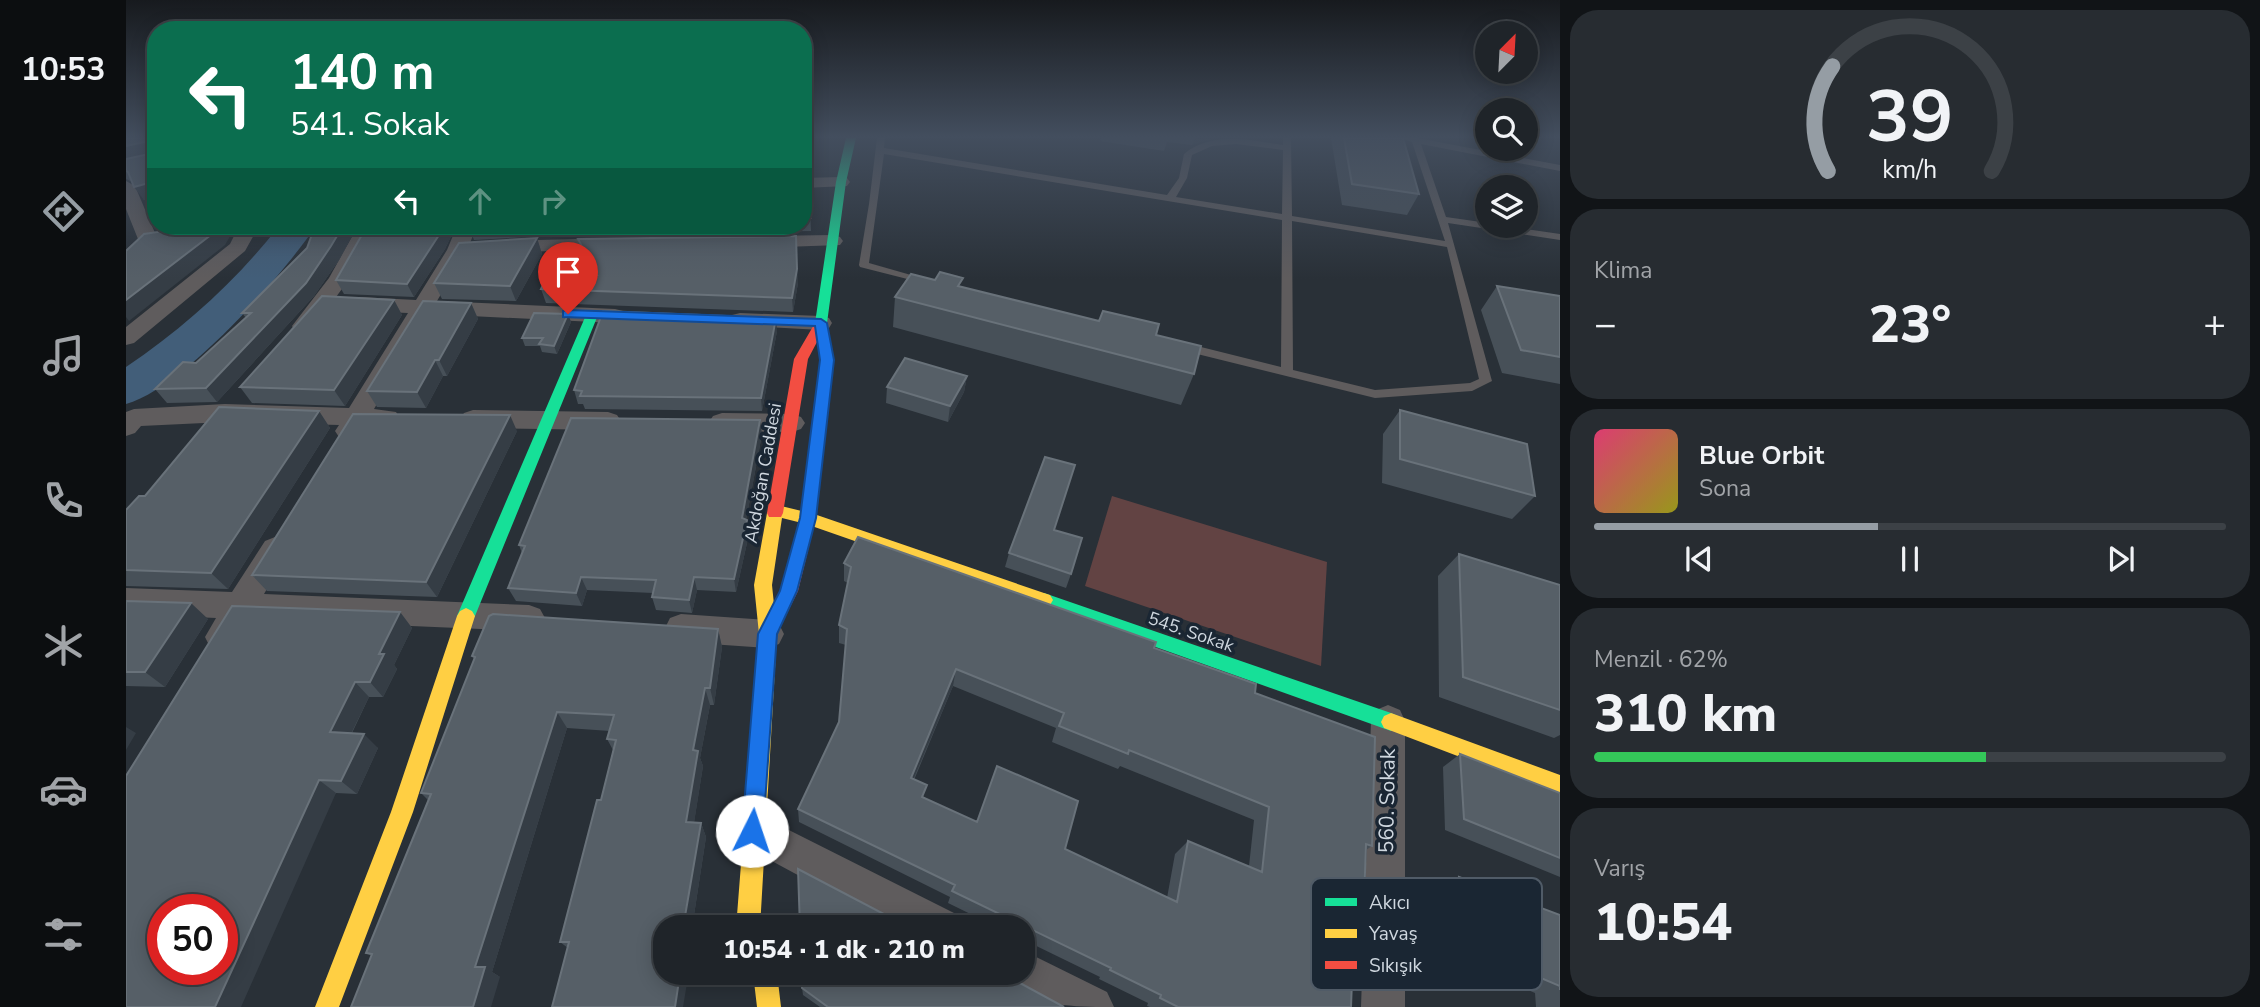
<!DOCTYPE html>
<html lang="tr">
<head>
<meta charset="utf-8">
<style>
	:root { --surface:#1f2429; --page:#272c31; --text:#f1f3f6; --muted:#a1a4a8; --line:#3c4146; --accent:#959da4 }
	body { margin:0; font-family:"Nunito Sans",sans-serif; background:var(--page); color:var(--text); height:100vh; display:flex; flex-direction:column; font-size:26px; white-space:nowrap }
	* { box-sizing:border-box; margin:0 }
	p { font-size:23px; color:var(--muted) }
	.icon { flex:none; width:38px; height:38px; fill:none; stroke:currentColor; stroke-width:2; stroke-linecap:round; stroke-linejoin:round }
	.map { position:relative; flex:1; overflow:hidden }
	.panel { display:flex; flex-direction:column; gap:10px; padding:10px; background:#111417; width:700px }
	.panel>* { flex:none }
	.top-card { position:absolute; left:21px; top:21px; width:665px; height:214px; border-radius:28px; box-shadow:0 4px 18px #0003,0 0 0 2px var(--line); background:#0b6e4f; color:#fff; overflow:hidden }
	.needle { width:46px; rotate:24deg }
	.tools { position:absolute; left:1349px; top:21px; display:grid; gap:14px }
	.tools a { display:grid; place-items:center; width:63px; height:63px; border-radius:50%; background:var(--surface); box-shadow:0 4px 18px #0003,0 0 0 2px var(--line); font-size:35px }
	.speed { position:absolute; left:21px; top:894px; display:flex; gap:14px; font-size:35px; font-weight:700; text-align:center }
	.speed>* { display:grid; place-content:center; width:91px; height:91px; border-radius:50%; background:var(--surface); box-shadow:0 4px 18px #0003,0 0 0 2px var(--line); line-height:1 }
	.speed .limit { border:10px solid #d22; background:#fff; color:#111 }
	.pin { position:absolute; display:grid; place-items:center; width:60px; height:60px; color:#fff; margin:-72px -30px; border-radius:50% 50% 50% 0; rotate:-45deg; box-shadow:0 0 7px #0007 }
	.pin .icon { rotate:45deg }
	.me { position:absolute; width:77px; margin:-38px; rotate:4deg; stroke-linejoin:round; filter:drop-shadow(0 0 5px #0008) }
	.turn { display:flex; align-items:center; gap:24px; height:147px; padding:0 28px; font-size:32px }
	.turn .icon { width:91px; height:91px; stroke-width:2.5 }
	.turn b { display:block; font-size:49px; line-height:60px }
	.lanes { display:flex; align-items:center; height:66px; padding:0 28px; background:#0003; justify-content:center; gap:35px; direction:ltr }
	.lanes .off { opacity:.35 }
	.big { font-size:52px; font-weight:800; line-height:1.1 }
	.panel .card { flex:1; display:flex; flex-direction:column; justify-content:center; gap:10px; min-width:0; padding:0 24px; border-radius:28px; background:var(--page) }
	.panel .dial { align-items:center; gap:0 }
	.dial svg { height:182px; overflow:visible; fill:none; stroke:var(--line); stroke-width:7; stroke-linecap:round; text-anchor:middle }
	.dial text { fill:var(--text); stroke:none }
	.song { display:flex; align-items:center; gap:21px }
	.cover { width:84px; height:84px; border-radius:10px; background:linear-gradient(135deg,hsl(340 70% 55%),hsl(60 70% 35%)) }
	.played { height:7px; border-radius:4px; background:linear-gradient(90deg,var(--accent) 45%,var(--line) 45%) }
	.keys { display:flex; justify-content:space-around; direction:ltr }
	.heat { display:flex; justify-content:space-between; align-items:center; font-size:38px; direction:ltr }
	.charge { height:10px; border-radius:5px; background:linear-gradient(90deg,#34c759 62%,var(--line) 0) }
	.trip { position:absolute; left:527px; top:915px; width:382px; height:70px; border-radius:28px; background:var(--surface); box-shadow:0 4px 18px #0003,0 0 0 2px var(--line); font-weight:800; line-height:70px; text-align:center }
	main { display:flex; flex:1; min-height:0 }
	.tab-bar { display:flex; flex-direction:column; width:126px; justify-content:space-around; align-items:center; background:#0c0e10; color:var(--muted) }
	.tab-bar .icon { width:49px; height:49px }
	.tab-bar .current { color:var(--accent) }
	.tab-bar b { font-size:32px; color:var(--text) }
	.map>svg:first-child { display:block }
	.green { fill:#624343 }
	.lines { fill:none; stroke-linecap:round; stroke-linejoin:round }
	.river { fill:#425e79; fill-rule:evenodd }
	.lane { fill:#5f5c5d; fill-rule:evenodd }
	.street { fill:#5f5c5d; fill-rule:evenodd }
	.fast { fill:#16e098; fill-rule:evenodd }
	.slow { fill:#ffcf43; fill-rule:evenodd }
	.jam { fill:#f24e42; fill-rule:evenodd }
	.wall { fill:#475058; fill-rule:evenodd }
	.shaded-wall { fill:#353d45 }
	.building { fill:#565f67; stroke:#69727a; stroke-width:2; fill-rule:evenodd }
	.route { fill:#1a73e8; stroke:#114b97; stroke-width:2 }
	.labels { text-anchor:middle; stroke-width:7; stroke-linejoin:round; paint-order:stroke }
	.street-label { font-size:18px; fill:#cfd7df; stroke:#1a2633 }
	.near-street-label { font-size:21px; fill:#cfd7df; stroke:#1a2633 }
	.key { fill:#1a2633; stroke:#505b67; stroke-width:2 }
	.key-label { font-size:19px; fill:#cfd7df }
</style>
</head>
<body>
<main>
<nav class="tab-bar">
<b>10:53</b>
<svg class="icon current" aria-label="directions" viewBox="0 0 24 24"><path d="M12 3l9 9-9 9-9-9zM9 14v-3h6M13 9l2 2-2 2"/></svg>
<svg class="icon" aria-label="music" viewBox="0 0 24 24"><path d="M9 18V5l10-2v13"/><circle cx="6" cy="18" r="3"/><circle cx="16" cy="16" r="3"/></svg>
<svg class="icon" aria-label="phone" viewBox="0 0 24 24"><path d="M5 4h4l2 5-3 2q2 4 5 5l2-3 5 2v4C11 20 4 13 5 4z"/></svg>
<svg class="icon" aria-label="climate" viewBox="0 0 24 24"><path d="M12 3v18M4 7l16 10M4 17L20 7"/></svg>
<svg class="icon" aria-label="car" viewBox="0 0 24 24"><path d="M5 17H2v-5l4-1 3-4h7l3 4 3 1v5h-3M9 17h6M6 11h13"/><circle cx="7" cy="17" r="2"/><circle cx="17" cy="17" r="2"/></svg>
<svg class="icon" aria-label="filters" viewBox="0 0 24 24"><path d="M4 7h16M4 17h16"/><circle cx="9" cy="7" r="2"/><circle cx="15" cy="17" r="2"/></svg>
</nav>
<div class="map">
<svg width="1434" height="1007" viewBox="0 0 1434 1007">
	<rect width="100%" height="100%" fill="#293037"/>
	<path class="green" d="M986,496L1201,562L1195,666L959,586Z"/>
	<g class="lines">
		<path class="river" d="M153,226H190C155,277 58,388 0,404V367C58,328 110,281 153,226Z"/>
		<path class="lane" d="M751,138H759L758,148L1041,195L1053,178L1058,154C1085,131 1124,140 1157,145V138H1165L1166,216L1319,241L1286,142L1274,138H1291L1434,165V171L1295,144L1320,217L1362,223V226H1379L1434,234V240L1322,223L1366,381L1346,391L1249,398L1051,349L1049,346L1055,342L1155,367L1156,220L758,154L743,263L806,281L801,284L734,267L733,265L743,204ZM1110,144L1157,150L1156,214L1050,197L1061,178L1066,155L1086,146ZM1166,221L1321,247L1353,379L1344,383L1249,390L1167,370Z"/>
		<path class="street" d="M715,177L721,178L724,182L721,186L677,188V178Z
			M0,181L9,186L32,240L7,265L0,267V250L12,239L0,209Z
			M113,226H133L119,251L8,343L0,345V327L104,244Z
			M232,226H252L224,278L185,331H169L166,326L203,278Z
			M331,226H351L341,250L311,301L489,309L497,311L500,316L497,321L489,323L304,314L248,409L270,412L274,418L270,424L238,426L231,437L222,440L213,437L209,431L213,425L99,422L15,426L9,433L0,436V412L8,409L99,404L223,408L282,313L233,311L225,309L222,304L225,299L233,297L290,300L321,250Z
			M707,235L714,237L717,241L714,245L631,248L624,246L621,242L624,238L631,236Z
			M489,238L496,240L499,244L496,248L376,253L369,251L366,247L369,243L376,241Z
			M614,313L695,316L703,318L706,323L703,328L695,330L606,325L603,320L606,315Z
			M347,410L482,412L491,415L495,421L491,427L482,430L347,428L338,425L334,419L338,413Z
			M596,413L666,414L675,417L679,423L675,429L666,432L596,431L587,428L583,422L587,416Z
			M149,537L159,541L164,549L138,594L403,605L414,609L419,618L414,627L403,631L123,619C112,638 109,656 84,647L79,637L90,618L0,614V588L106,592L139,541Z
			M555,614L642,620L653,624L658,634L653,644L642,648L555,642L544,638L539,628L544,618Z
			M1262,705L1274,710L1279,721V1007H1235L1245,721L1250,710Z
			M627,812L828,913L833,928H770L614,844L608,831L614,818Z
			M896,950L981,992L988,1007C951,1007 892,1007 876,973H896Z"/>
		<path class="fast" d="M720,138H730L720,182L701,323L706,348L699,352L692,348L689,323L710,182Z
			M466,311L472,315L349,616L346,621L340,624L334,621L331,616L460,315Z
			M918,593L1265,713L1272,716L1275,722L1272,728L1265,731L912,605L909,600L912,595Z"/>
		<path class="slow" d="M651,505L688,514L918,593L924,595L927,600L924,605L918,607L680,524L656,518L646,585L651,634L634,928H610L633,634L628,585L641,513L645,507Z
			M340,608L346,611L349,616L287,812L213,1007H189L265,812L331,616L334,611Z
			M1265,713L1434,775V795L1258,728L1255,722L1258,716Z
			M627,973H651L655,1007H631Z"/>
		<path class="jam" d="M695,319L701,323L682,359L657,513L655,517H643L641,513L668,359L689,323Z
			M699,344L706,348L708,361L690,518L672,591L649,637L643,640L637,637L634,632L654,591L674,518L694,361L692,348Z"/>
	</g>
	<path class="wall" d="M0,138H30V197L18,200L7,182L0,179Z
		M975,138H1091L1080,140L1066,145L1041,142L1038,151L974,141Z
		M1205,138H1277L1293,194L1281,215L1216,205Z
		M677,180H683L685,231L434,235L348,240L343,227V226H677Z
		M189,226H231L213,260L188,296L91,402L41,403L29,389L70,363L120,318L116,313L181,248Z
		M241,226H330L319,249L288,297L218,294L210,280Z
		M411,238L416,254L390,301L316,299L308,283Z
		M452,239L672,283L667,312L420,303L415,289L467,275L456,252Z
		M1371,286L1434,296V384L1376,373L1355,310Z
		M836,287L1030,335L1068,374L1055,405L767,327L769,297Z
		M268,300L276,315L219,406L126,403L114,387Z
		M345,303L352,319L321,376H317L300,408L251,407L241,391Z
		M442,314L445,322L431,354L416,352L414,346H399L396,338Z
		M651,331L636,411L459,409L457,404H452L448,390Z
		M841,376L838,392L822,422L760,403L761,387Z
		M1274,410L1409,496L1386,519L1256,483L1257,434Z
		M193,411L204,428L102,589L0,586V510L19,496Z
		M391,431L311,597L141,591L126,575Z
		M636,434L620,520H621L623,534L610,592L571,590L566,613L530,610L526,597L527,593L461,590L456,606L390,601L382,588L396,553L393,545Z
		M928,530L945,574L940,588L879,567L883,553Z
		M1333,554L1434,585V735L1428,738L1313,697L1312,576Z
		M718,563L1028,648L1129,693L1246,846L1240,850L1237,930L1228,935L1225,1007H1024L1021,1006L1022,1003L973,979L974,977L896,939V928H873L822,903L824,897L673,822L672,809L713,722L720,645L713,643V625L722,583L718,581ZM827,686L930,728L926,742L992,769L994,766L1128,820L1123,866L1062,841L1049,854L1041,898L939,849L851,822L798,798L788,780Z
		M0,601L82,619L39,687L0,686Z
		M274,612L286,628L268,665L271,669L257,697H243L226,733L252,748L231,794L210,793L0,1007Z
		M592,629L596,647L588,705H584L574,758L577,766L568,822L575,823L580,837L566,928H539V973H558L557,978L561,983L442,948L434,942L475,800L487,750L481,739L484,731L441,728L366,972L374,977L246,956L240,953L302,800L295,793L348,659L346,656Z
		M1334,754L1434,793V877L1319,830L1317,767Z
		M1333,877L1434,915V1007H1410L1409,993L1315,953L1314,887Z
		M676,988L938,1007H694L677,995Z"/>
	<path class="shaded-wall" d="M1069,138H1091L1080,140L1066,145Z
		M23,141L30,154L0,161V146Z
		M30,181V197L18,200L8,187Z
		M93,226H109L107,231L99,245L3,321L0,317V300Z
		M217,226H231L213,260L188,296L91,402L80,388Z
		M318,226H330L319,249L288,297L281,284Z
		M670,236L672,283L667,312L666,298Z
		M411,238L416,254L390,301L384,286Z
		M268,300L276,315L219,406L208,390Z
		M345,303L352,319L321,376L313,360Z
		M442,314L445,322L431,354L428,346Z
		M650,318L651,331L636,411L635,398Z
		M309,360L317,376L300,408L291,392Z
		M841,376L838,392L822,422L824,406Z
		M193,411L204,428L102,589L85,573Z
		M384,415L391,431L311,597L300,582Z
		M634,420L636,434L618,532L616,518Z
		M621,520L623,534L610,592L608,579Z
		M455,577L461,590L456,606L450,593Z
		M568,577L571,590L566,613L563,600Z
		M65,603L82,619L39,687L19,672Z
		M274,612L286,628L268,665L271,669L257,697L244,682L253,654Z
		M592,629L596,647L588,705L584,688Z
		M830,669L827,686L782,792L785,778Z
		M229,682L243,697L219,746L204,732Z
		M579,688L584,705L574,758L577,766L566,836L560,822L567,750Z
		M431,712L441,728L366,972L374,977L365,1007H347L349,967Z
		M0,727L10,733L0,750Z
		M238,734L252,748L231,794L215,781Z
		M193,780L210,793L115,1007H89Z
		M575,823L580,837L566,928H557Z
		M550,973H558L557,978L561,983L557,1007H549Z"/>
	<path class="building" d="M0,138H30V181L8,187L2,172L0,171V159L23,154V141L0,146Z
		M1218,138H1277L1293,194L1226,184Z
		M677,180H683L685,218H677Z
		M32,226H93L90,231L0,300V251L18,234L32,232Z
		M189,226H217L205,246L180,283L80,388L29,389L57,362L70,363L125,313H116L181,248Z
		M241,226H318L313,235L281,284L210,280Z
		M670,236L671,269L666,298L415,289L422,274L471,275L452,239Z
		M411,238L384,286L308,283L333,243Z
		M814,272L837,278L832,286L973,321L977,311L1033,324L1030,335L1075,346L1068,374L769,297L785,274L809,280Z
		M1371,286L1434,296V357L1395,350Z
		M196,296L268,300L208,390L114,387Z
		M297,301L345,303L313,360H309L291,392L241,391Z
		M477,311L650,318L635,398L454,396L456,391L448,390Z
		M408,313L442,314L428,346L413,344L417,338H396Z
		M779,358L841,376L824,406L761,387Z
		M93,407L193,411L85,573L0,570V510L13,496H19Z
		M1274,410L1401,444L1409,496L1274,459Z
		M227,414L384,415L300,582L126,575Z
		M445,418L634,420L616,518L621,520L608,579L568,577L563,600L526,597L530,580L455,577L450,593L382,588L399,546L393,545Z
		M919,457L949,465L928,530L956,538L945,574L883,553Z
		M732,537L1030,642L1028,648L1130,684L1129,693L1249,737L1246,846L1240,844L1237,930L1228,926L1225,1007H1052L1034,998L1035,995L984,970L985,968L826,891L829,885L672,809L713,722L721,629L713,625L725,567L718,563ZM830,669L938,713L933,726L1002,754L1003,750L1143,807L1136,872L1062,841L1051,902L939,849L952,801L871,766L851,822L796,797L801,785L785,778Z
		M1333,554L1434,585V710L1337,677Z
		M0,601L65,603L19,672H0Z
		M106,606L274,612L253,654H258L244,682H229L204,732L238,734L215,781L193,780L89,1007H0V776ZM37,910H96V970H37Z
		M367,614L592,629L584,688H579L567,750L572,751L560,822L575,823L557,928H539V973H550V974H554L549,1007H426L443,942H434L471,800H475L490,740L481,739L488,715L431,712L349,967H359L347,1007H225L246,954L240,953L305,794L295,793L349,657L346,656L363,616Z
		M1334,754L1434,793V858L1338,819Z
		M672,869L771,921L788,922L800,928H674Z
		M1333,877L1434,915V990V986L1336,945Z
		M675,973H872L894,983L938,1007H702L676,988Z"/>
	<linearGradient id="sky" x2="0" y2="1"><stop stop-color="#171a1e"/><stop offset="0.49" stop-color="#434e5e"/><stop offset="1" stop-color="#434e5e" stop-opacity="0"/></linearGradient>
	<rect width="1434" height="279" fill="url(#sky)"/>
	<path class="route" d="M442,310L695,319L701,323L708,360L690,518L671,591L651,634L637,831L634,838L626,841L619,838L616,831L632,634L654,591L674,518L694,360L689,326L437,317V311Z"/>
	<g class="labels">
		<g class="street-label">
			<text transform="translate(637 473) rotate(-80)" y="6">Akdoğan Caddesi</text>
			<text transform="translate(1065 632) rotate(19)" y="6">545. Sokak</text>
		</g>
		<g class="near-street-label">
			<text transform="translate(1261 801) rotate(-89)" y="7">560. Sokak</text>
		</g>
	</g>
	<rect x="1185" y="878" width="231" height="112" rx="10" class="key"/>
	<rect x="1199" y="898" width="32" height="8" fill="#16e098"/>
	<rect x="1199" y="929" width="32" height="9" fill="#ffcf43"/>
	<rect x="1199" y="961" width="32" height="8" fill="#f24e42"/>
	<g class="key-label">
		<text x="1243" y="909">Akıcı</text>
		<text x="1243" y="940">Yavaş</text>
		<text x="1243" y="972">Sıkışık</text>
	</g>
</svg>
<div class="tools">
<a><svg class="needle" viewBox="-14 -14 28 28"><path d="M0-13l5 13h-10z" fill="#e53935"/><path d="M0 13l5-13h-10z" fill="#a1a4a8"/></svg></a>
<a><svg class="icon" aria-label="search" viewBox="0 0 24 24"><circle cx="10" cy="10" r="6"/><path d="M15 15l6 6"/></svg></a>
<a><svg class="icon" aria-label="layers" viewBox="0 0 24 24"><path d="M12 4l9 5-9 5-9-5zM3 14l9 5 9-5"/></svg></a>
</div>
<div class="speed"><div class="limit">50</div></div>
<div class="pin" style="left:442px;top:314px;background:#d93025"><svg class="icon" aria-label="arrive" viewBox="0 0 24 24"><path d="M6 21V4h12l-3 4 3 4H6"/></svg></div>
<svg class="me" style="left:626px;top:831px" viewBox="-20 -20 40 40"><circle r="19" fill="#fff"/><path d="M0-13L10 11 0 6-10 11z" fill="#1a73e8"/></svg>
<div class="trip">10:54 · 1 dk · 210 m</div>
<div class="top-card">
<div class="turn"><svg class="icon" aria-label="left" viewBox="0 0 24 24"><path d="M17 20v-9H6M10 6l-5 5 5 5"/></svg><div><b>140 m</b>541. Sokak</div></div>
<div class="lanes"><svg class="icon" aria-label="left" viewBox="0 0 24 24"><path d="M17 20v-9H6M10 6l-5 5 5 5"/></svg><svg class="icon off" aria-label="ahead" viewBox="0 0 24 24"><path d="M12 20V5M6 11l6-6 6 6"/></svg><svg class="icon off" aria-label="right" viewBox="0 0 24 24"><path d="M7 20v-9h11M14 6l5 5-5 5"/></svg></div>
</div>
</div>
<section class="panel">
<div class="card dial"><svg viewBox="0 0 100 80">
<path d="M14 69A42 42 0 1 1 86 69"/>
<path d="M14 69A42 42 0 0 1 16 23" stroke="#959da4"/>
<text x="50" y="56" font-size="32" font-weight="700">39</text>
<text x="50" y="72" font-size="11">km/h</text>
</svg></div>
<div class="card"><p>Klima</p>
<div class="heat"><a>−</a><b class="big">23°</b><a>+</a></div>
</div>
<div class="card">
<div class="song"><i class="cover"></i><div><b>Blue Orbit</b><p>Sona</p></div></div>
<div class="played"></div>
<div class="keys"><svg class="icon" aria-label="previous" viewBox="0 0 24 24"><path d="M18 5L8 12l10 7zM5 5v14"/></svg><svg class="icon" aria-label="pause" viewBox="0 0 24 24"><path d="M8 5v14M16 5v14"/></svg><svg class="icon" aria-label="next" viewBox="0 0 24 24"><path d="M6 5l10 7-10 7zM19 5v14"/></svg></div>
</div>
<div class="card"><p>Menzil · 62%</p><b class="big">310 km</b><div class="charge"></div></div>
<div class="card"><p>Varış</p><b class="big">10:54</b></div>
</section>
</main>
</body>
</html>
